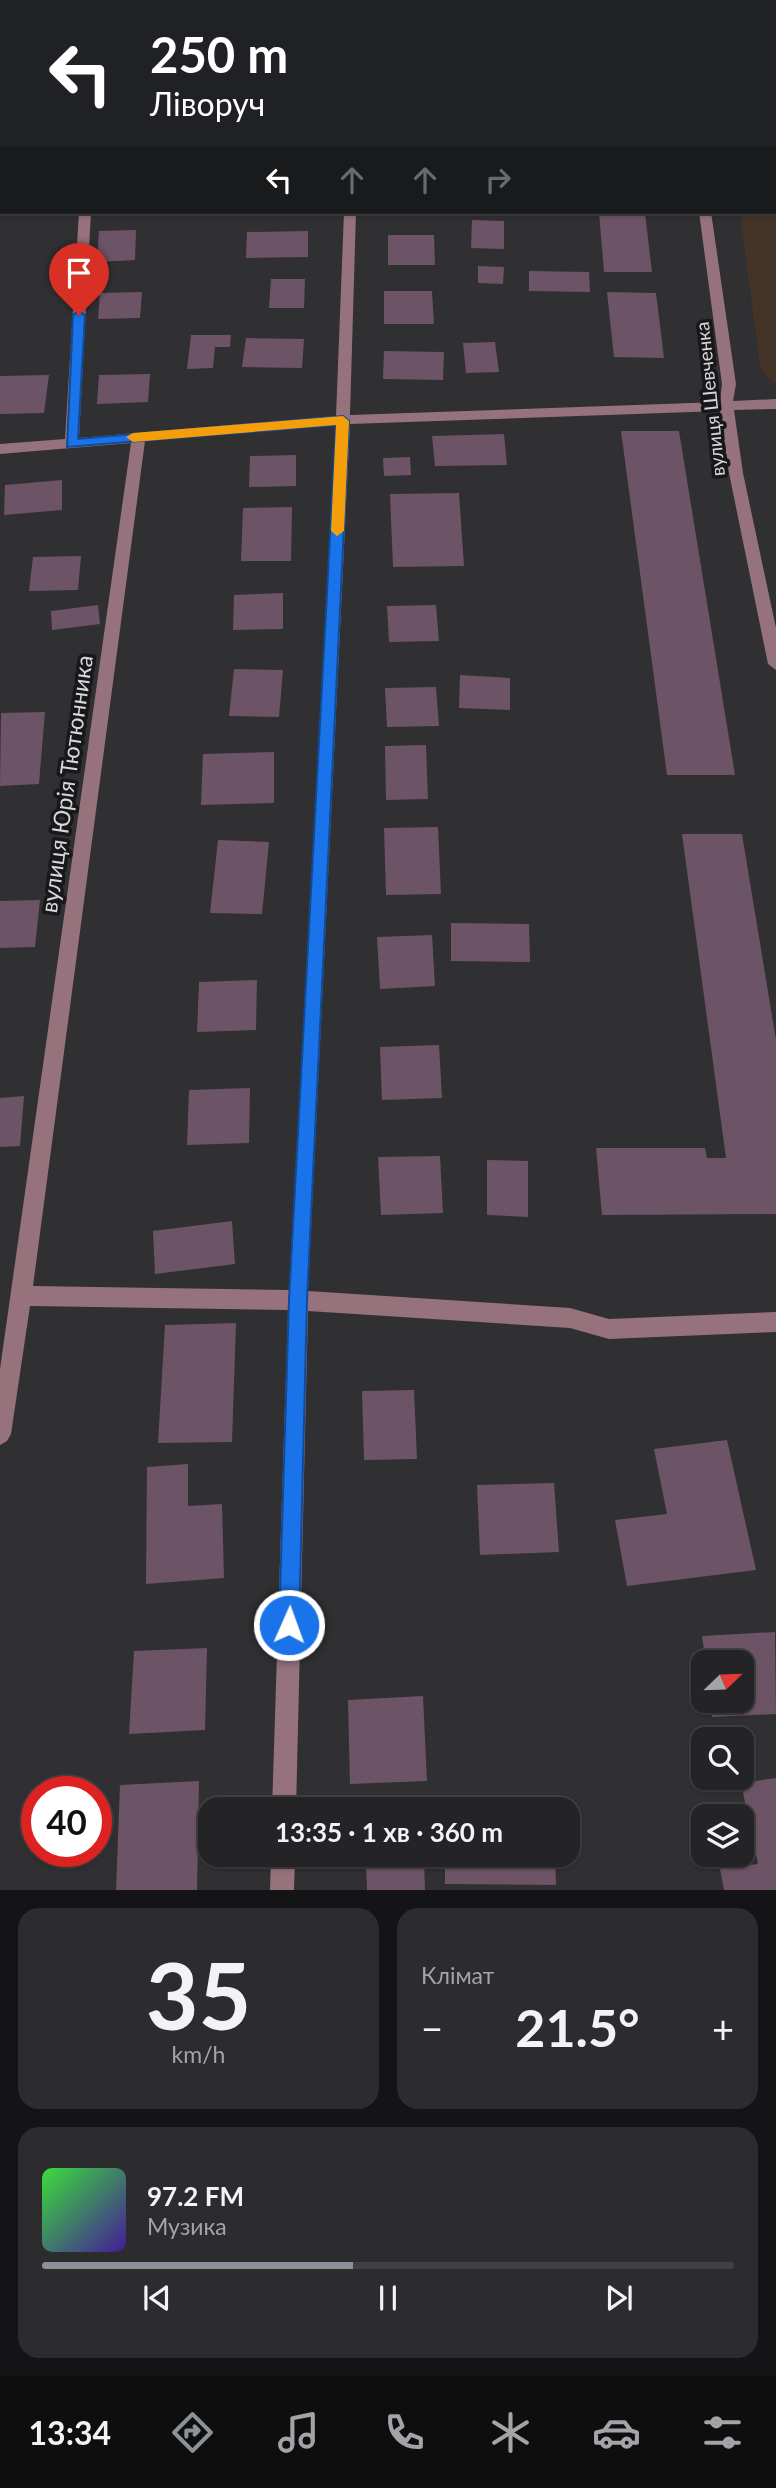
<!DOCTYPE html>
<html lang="uk">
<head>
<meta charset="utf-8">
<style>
	:root { --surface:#242326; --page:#2c2b2e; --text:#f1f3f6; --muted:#a3a4a7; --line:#414043; --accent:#8c9099 }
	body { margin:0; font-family:Lato,sans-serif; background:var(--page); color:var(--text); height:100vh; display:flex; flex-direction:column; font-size:26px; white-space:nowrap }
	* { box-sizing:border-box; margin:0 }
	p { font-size:23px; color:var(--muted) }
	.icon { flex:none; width:38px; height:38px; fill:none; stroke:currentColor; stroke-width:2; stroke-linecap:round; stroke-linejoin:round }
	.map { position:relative; height:1890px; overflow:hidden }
	.side { display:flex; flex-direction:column; gap:18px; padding:18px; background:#141315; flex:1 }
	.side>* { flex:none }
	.top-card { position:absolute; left:0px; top:0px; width:777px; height:214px; box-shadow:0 2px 5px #0004,0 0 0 2px var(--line); background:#202124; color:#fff; overflow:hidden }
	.needle { width:46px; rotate:67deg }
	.controls { position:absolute; left:691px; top:1650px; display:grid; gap:14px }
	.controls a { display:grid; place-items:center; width:63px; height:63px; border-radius:14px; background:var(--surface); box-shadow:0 2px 5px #0004,0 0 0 2px var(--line); font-size:35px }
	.speed { position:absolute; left:21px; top:1776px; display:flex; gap:14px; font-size:35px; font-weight:700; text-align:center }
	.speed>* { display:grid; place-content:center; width:91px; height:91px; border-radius:50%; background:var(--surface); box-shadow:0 2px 5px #0004,0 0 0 2px var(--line); line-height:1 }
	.speed .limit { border:10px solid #d22; background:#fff; color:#111 }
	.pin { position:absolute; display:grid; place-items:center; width:60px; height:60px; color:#fff; margin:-72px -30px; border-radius:50% 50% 50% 0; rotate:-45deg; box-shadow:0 0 7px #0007 }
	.pin .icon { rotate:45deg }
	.me { position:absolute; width:77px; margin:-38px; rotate:2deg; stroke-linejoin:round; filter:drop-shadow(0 0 5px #0008) }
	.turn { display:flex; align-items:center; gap:24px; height:147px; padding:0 35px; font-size:32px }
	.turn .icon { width:91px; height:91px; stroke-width:2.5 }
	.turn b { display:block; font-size:49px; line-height:60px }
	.lanes { display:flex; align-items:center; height:66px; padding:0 35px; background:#0003; justify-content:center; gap:35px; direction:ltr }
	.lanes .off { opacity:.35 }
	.big { font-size:52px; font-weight:700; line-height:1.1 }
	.side .widget { flex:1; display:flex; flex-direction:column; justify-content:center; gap:10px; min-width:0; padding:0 24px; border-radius:21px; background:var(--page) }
	.side .dial { align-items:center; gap:0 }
	.dial b { font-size:91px; line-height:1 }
	.song { display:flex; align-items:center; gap:21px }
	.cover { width:84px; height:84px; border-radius:10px; background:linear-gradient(135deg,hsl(120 70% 55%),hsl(260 70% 35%)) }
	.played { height:7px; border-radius:4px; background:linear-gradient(90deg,var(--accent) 45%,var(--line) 45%) }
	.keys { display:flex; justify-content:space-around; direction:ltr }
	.heat { display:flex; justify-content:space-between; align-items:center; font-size:38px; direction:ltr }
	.side .tiles { flex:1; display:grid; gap:18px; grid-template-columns:1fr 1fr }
	.widget:last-child { grid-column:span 2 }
	.trip { position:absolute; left:198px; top:1797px; width:382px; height:70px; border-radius:21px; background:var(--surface); box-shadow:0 2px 5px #0004,0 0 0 2px var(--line); font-weight:700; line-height:70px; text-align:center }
	.dock { display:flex; height:112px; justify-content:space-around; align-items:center; background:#0e0e0f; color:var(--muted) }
	.dock .icon { width:49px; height:49px }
	.dock .active { color:var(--accent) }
	.dock b { font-size:32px; color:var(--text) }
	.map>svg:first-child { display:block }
	.industrial { fill:#433427 }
	.building { fill:#6d5366 }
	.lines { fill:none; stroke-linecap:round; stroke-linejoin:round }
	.minor { fill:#95727c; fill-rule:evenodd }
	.route { fill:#1a73e8; stroke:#114b97; stroke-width:2 }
	.slow { fill:#f59e0b }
	.labels { text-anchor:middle; stroke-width:7; stroke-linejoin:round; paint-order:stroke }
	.far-street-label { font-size:19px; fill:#d7d7d9; stroke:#181719 }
	.street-label { font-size:23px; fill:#d7d7d9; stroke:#181719 }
</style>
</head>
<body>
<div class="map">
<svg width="776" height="1890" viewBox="0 0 776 1890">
	<rect width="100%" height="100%" fill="#302f32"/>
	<path class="industrial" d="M776,16V383H773L760,367L740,212H775Z"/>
	<path class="building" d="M599,213H645L652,272H604Z
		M472,220L504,221V249L471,248Z
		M136,230L135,260L97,262L99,231Z
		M308,231V257L246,258L247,232Z
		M388,235H434L435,265H388Z
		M478,266L504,267L503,284L478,283Z
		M529,271L589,272L590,292L529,291Z
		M271,279H305L304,308H269Z
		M384,291H432L434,324H384Z
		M142,292L140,318L98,319L100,293Z
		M607,292L656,293L664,358L614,357Z
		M191,335H231L230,347H215L213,368L187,369Z
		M246,338L304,339L302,368L242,367Z
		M495,342L499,372L466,373L463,343Z
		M384,351L444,352L443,380L383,379Z
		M150,374L148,402L97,404L99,375Z
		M49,375L44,413L0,414V376Z
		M621,431H679L735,775H667Z
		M504,434L507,465L435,466L432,436Z
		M296,455V486L249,487L250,456Z
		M410,457L411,475L384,476L383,458Z
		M62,480V510L4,515L5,485Z
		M459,493L464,566L393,567L390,494Z
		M292,507L291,561H241L243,508Z
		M81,556L78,590L29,591L33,557Z
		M283,593V629L233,630L234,595Z
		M98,605L100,624L52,630L51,611Z
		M436,605L439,641L389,642L387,606Z
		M234,669L283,670L279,717L229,716Z
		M460,675L510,678V710L459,708Z
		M436,687L439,726L387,727L385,688Z
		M45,712L39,784L0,786L1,713Z
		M426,745L428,799L386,800L385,746Z
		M274,752V803L201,805L203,754Z
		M438,827L441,894L386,895L384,828Z
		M682,834H742L776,1040V1214L602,1215L596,1148H705L707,1158H726Z
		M218,840L269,842L262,914L210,913Z
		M40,900L35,947L0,948V901Z
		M451,923L529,924L530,962L451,961Z
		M432,935L435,986L380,989L377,937Z
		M257,980L256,1030L197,1032L199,982Z
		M439,1045L442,1098L382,1100L380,1047Z
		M250,1088L249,1143L187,1145L189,1090Z
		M24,1096L20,1146L0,1147V1098Z
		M440,1156L443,1213L381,1215L378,1157Z
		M487,1160L528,1161V1217L487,1215Z
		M232,1221L235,1264L155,1274L153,1231Z
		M236,1323L232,1442L158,1443L165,1325Z
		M414,1390L417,1459L364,1460L362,1391Z
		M727,1440L756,1570L627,1586L615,1520L667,1514L654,1449Z
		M188,1464V1506L222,1504L224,1578L146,1584L147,1467Z
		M554,1483L559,1552L480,1555L477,1485Z
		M775,1632L776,1714L712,1717L710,1701H742V1662H706L702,1636Z
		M207,1648L205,1730L129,1734L134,1651Z
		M423,1696L427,1781L350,1784L348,1700Z
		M776,1778V1890H724L720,1869L758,1864L741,1783Z
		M199,1781L197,1890H116L120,1785Z
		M445,1855H555L556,1885L445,1884Z
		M424,1862L425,1890H367L366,1864Z"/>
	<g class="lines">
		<path class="minor" d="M356,0H366V2H356Z
			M670,0H680L681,2H671Z
			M775,6H776V12H775Z
			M79,212H91L79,438L336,416L344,212H356L350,415L720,402L722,384L699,212H711L736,384L733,401L776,399V409L734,410L743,473L776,628V670L768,664L729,473L720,411L350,424L308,1291L570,1308L609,1319L776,1312V1332L609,1339L570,1328L308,1311L296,1810H272L288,1310L30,1306L11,1434L7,1441L0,1445V1369L131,443L0,454V444L65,439ZM336,425L289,1290L33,1286L145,441Z
			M271,1855H295L294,1890H270Z"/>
	</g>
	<path class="route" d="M79,311L85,315L78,439L343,416L349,421L307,1300L299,1625L296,1632L289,1635L282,1632L279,1625L289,1300L336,425L67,447L73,315Z"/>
	<path class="slow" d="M343,416L349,421L344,531L337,536L331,531L336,425L133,442L126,437L133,433Z"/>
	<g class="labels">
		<g class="far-street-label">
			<text transform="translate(710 399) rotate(-96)" y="7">вулиця Шевченка</text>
		</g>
		<g class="street-label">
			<text transform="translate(67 784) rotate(-82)" y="8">вулиця Юрія Тютюнника</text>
		</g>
	</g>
</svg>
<div class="controls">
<a><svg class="needle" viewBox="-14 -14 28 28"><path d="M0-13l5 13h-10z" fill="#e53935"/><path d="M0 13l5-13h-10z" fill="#a3a4a7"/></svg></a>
<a><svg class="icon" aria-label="search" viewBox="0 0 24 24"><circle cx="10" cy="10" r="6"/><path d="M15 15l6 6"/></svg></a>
<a><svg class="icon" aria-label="layers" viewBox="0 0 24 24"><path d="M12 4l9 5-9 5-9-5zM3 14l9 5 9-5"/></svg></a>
</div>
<div class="speed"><div class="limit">40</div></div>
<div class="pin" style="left:79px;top:315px;background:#d93025"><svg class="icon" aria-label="arrive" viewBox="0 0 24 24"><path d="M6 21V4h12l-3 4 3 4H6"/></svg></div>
<svg class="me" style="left:289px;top:1625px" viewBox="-20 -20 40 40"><circle r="17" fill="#1a73e8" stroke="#fff" stroke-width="3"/><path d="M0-11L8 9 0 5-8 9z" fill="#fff"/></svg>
<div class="trip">13:35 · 1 хв · 360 m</div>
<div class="top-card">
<div class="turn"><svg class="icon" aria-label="left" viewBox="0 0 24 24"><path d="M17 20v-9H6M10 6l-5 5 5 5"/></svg><div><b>250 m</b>Ліворуч</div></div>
<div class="lanes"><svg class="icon" aria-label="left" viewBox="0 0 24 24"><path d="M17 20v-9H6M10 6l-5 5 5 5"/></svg><svg class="icon off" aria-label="ahead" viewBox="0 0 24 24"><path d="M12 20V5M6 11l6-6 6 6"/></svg><svg class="icon off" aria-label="ahead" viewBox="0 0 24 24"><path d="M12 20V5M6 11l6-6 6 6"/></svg><svg class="icon off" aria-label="right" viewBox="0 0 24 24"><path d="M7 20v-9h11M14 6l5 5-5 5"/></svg></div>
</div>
</div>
<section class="side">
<div class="tiles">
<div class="widget dial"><b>35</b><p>km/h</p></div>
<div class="widget"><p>Клімат</p>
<div class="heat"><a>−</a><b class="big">21.5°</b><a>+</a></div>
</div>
<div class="widget">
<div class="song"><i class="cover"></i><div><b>97.2 FM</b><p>Музика</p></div></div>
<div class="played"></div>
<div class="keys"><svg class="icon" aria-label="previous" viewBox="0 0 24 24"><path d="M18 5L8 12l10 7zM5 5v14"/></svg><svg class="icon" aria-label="pause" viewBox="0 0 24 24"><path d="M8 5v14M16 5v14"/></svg><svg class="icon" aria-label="next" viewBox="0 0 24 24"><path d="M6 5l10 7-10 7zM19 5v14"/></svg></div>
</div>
</div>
</section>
<nav class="dock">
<b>13:34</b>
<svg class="icon active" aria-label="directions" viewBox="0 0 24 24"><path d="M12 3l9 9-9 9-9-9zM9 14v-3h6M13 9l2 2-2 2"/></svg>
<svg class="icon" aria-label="music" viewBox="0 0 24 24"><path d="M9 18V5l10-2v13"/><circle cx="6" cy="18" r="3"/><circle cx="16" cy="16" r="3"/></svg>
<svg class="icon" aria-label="phone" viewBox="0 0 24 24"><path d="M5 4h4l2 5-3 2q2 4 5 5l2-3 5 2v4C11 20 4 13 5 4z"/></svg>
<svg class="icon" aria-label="climate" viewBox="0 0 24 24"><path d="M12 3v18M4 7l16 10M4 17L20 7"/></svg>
<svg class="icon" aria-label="car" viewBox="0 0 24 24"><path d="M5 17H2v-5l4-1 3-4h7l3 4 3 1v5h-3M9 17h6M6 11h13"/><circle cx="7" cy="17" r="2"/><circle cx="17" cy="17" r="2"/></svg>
<svg class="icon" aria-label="filters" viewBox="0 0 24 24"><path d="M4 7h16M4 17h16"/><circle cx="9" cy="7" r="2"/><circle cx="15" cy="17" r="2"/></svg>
</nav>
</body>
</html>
